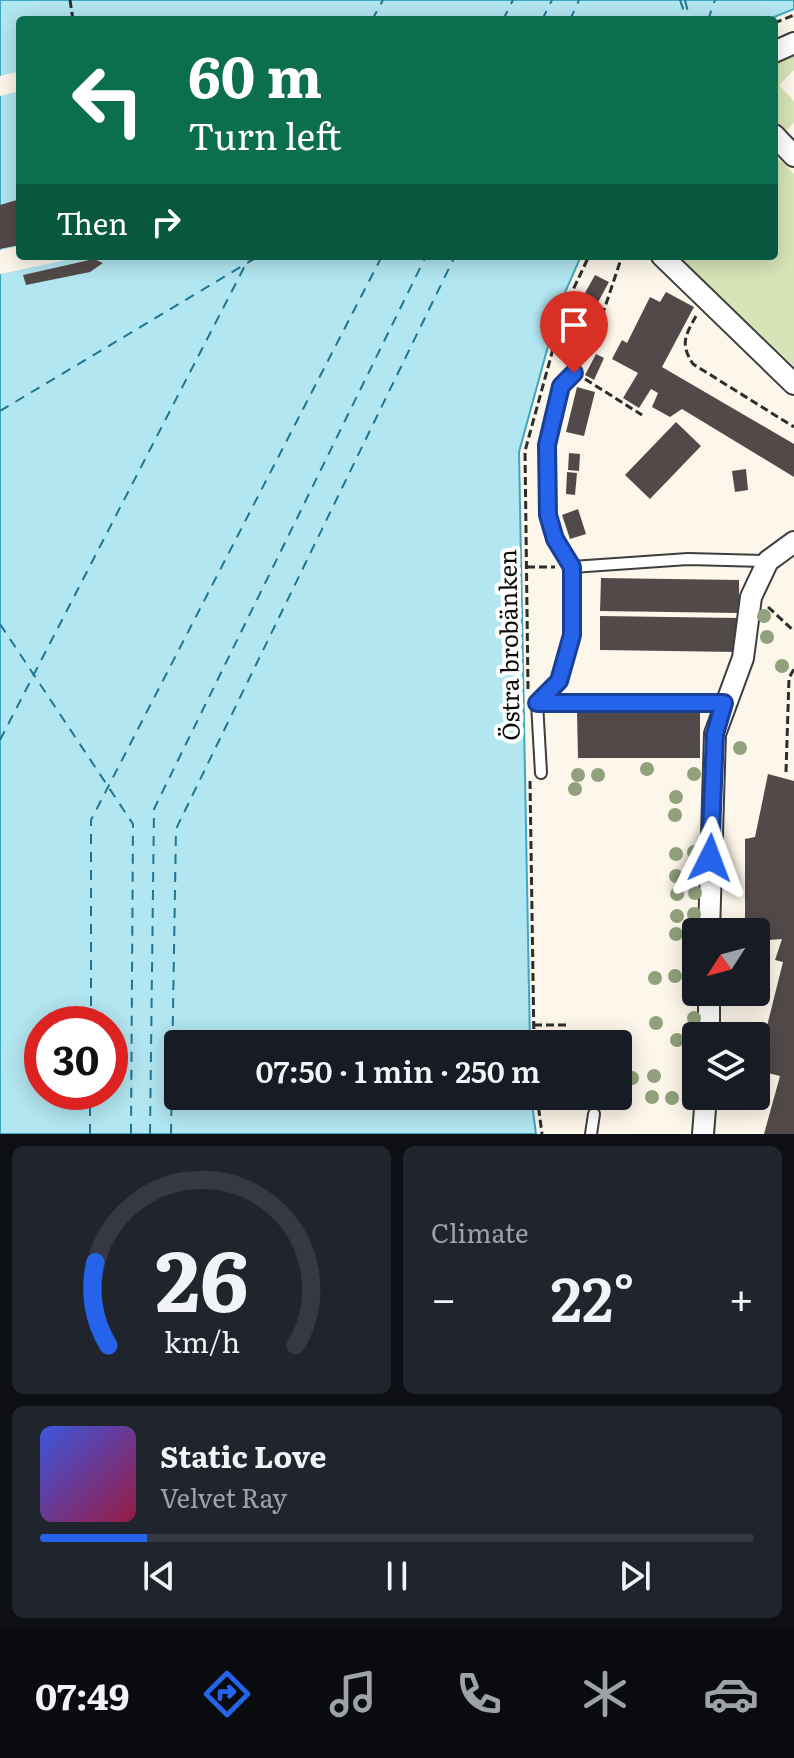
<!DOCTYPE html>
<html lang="en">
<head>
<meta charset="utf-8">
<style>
	:root { --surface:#171b24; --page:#20242c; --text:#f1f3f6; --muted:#9ea1a6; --line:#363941; --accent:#2563eb }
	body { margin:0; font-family:Literata,serif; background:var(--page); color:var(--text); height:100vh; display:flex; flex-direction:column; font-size:30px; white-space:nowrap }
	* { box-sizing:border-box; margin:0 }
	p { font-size:26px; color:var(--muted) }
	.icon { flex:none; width:44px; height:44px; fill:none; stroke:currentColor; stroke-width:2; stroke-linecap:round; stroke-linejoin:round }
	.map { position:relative; height:1134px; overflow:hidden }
	.panel { display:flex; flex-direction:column; gap:12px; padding:12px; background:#0d0f14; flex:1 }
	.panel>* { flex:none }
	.guide { position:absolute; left:16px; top:16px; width:762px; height:244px; border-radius:8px; box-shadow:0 4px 20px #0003; background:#0b6e4f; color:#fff; overflow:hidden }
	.needle { width:52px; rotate:234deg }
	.controls { position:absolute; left:682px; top:918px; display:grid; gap:16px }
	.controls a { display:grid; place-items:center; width:88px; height:88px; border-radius:8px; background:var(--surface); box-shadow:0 4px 20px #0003; font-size:40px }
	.speed { position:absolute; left:24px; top:1006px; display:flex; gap:16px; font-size:40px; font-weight:700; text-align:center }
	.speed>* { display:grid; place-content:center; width:104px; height:104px; border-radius:50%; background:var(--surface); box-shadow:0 4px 20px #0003; line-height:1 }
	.speed .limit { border:12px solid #d22; background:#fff; color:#111 }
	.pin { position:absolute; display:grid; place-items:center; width:68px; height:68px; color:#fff; margin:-82px -34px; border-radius:50% 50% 50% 0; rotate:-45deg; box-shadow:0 0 8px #0007 }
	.pin .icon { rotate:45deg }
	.me { position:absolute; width:88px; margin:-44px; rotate:3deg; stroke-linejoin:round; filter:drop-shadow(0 0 6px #0008) }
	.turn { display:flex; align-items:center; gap:28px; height:168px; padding:0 40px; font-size:36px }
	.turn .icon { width:104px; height:104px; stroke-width:2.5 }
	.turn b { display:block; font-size:56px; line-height:68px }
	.then { display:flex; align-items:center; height:76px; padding:0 40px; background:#0003; gap:16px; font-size:30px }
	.big { font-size:60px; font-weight:600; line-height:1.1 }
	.panel .widget { flex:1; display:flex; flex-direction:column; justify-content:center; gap:12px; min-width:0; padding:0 28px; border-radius:12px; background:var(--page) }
	.panel .dial { align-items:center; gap:0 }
	.dial svg { height:208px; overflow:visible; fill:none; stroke:var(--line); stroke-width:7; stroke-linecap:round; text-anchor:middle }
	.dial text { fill:var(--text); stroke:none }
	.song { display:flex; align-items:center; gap:24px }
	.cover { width:96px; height:96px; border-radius:12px; background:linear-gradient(135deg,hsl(230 70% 55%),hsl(340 70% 35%)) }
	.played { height:8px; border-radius:4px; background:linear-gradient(90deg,var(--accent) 15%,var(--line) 15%) }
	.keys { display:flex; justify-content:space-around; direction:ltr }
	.heat { display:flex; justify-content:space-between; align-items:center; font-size:44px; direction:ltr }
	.panel .tiles { flex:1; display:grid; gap:12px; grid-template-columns:1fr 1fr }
	.widget:last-child { grid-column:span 2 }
	.trip { position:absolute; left:164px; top:1030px; width:468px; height:80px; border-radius:8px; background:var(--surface); box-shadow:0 4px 20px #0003; font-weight:600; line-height:80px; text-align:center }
	.tabs { display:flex; height:128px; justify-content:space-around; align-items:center; background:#090b0e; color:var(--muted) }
	.tabs .icon { width:56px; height:56px }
	.tabs .active { color:var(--accent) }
	.tabs b { font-size:36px; color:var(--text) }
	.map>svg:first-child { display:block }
	.green { fill:#d7e4b7 }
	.water { fill:#b2e6f1; stroke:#3fa7c2; stroke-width:2; fill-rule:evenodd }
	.pier { fill:#fdf6ea }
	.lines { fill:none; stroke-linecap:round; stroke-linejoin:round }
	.ferry { stroke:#1e7692; stroke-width:2; stroke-dasharray:10 8; stroke-linecap:butt }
	.building { fill:#524a48 }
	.service-casing { stroke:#3e3e3e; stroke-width:14 }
	.minor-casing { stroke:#3e3e3e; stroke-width:24 }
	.path { stroke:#2d2d2d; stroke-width:3; stroke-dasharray:8 4; stroke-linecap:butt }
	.service { stroke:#fff; stroke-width:10 }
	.minor { stroke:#fff; stroke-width:20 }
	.tree { fill:#91a17b }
	.route-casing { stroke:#184099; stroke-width:20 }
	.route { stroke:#2563eb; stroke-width:14 }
	.labels { text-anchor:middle; stroke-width:8; stroke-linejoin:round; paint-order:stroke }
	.street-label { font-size:24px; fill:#0b0b0b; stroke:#fff }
</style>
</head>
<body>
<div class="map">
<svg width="794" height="1134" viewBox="0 0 794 1134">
	<rect width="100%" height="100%" fill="#fdf6ea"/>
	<path class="green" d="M794,55V70L779,85L794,101V123L782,135L774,127V63Z
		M775,155L794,174V366L676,256H774Z"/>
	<path class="water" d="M0,0H794V9L767,20H20V256H581L559,306L519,452L530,1044H178V1096H531L536,1134H0ZM42,1024H110V1092H42Z"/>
	<path class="pier" d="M20,71V91L0,96V76Z
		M20,246V256H85L0,274V250Z"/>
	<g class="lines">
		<path class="ferry" d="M680,0L687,20
			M685,0L690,20
			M372,20L383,0
			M503,20L513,0
			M542,20L552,0
			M570,20L579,0
			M708,20L715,0
			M0,411L259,256
			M0,624L133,824L131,1134
			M0,740L250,256
			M91,1024V820L382,256
			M90,1134V1092
			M150,1134L154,809L426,256
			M171,1134L176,829L455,256"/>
	</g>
	<path class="building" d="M20,199V245L0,249V205Z
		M94,259L103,263L90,272L26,285L23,275Z
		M595,275L609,282L590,317L576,309Z
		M666,292L694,307L662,367L794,444V477L682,409L670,417L652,407L658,393L651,389L639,408L623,398L638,373L612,359L622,340L627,343L650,297L660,302Z
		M568,319L589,324L584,347L563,343Z
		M596,354L604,358L594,380L585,375Z
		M577,387L595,392L584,436L566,432Z
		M676,422L701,446L650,499L625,475Z
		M569,453L580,454L579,471L568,470Z
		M746,469L748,490L735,492L732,471Z
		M567,472L577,473L575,495L566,494Z
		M578,509L586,534L570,539L562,515Z
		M601,578L739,580V613L600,611Z
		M600,616L738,618V652L600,650Z
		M577,712H700V758H578Z
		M768,774L794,781V1134H764L780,1076L756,1070L783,962L775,960L782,939L756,941V932H745V839L755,837Z"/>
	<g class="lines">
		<defs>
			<path id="service" d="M572,567L555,539L548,515L547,445L561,386L574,373
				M572,567L688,559L768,561
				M537,703H724
				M541,773L537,703L559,681L572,635V567
				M591,1134L594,1114"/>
			<path id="minor" d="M774,52L794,43
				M774,135L794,156
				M662,256L794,384
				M709,932L715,734L743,658L751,597L768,561L794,542
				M709,1036V992
				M703,1134L706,1096"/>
		</defs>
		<use href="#service" class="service-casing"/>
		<use href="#minor" class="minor-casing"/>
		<path class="path" d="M70,0L73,20
			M774,23L794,15
			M696,316C685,336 680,344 693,364L794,427
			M582,359L596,334L622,256
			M585,379L642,415
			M527,567H555
			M768,607L794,631
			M528,689L525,451L564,309L589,256
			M786,772L789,678L794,669
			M530,781L534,1044
			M534,1025H566
			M537,1096L542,1134"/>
		<use href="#service" class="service"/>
		<use href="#minor" class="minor"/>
	</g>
	<g class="tree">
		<circle cx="764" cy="616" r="7"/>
		<circle cx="767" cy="637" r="7"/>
		<circle cx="782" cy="666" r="7"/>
		<circle cx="740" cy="748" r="7"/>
		<circle cx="647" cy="769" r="7"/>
		<circle cx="694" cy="774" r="7"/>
		<circle cx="578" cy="775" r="7"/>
		<circle cx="598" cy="775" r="7"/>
		<circle cx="575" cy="789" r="7"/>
		<circle cx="676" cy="797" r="7"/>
		<circle cx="675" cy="815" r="7"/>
		<circle cx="694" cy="852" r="7"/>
		<circle cx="676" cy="854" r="7"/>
		<circle cx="694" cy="874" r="7"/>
		<circle cx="676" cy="876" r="7"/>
		<circle cx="695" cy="893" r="7"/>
		<circle cx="677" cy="894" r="7"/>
		<circle cx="694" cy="914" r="7"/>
		<circle cx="677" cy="916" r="7"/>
		<circle cx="676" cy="934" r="7"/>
		<circle cx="675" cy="976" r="7"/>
		<circle cx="655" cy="978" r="7"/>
		<circle cx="694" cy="1018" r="7"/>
		<circle cx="656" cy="1023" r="7"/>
		<circle cx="677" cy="1040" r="7"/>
		<circle cx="654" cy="1076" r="7"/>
		<circle cx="632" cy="1078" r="7"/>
		<circle cx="652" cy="1097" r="7"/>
		<circle cx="672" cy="1098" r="7"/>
	</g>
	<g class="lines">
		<defs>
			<path id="route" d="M574,373L561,386L547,445L548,515L555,539L572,567V635L559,681L537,703H724L715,734L710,858"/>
		</defs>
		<use href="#route" class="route-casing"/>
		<use href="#route" class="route"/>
	</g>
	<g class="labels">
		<g class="street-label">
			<text transform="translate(510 645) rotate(-91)" y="8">Östra brobänken</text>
		</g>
	</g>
</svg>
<div class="controls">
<a><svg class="needle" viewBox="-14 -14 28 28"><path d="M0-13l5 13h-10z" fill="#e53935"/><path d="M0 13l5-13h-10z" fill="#9ea1a6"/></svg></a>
<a><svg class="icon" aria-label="layers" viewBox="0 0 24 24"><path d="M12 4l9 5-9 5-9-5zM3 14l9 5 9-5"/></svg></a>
</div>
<div class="speed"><div class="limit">30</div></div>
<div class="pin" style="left:574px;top:373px;background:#d93025"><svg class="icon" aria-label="arrive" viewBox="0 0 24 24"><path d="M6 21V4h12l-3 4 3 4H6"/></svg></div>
<svg class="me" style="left:710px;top:858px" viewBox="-20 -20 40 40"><path d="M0-17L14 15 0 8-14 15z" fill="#2563eb" stroke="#fff" stroke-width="4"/></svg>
<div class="trip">07:50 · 1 min · 250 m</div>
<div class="guide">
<div class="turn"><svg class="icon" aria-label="left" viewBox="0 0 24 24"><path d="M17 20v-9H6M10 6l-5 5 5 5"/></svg><div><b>60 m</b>Turn left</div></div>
<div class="then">Then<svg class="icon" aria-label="right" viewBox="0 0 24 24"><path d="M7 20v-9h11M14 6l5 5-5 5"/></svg></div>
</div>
</div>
<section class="panel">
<div class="tiles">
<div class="widget dial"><svg viewBox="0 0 100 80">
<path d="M14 69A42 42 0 1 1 86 69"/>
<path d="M14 69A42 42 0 0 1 9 37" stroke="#2563eb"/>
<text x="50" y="56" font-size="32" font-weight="700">26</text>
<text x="50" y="72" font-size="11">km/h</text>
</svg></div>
<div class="widget"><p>Climate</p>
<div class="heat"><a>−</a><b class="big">22°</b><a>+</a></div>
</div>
<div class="widget">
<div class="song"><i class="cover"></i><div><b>Static Love</b><p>Velvet Ray</p></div></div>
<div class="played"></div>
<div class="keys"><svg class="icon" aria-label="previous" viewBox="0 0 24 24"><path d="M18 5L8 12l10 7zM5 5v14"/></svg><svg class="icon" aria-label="pause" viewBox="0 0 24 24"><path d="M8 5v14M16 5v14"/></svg><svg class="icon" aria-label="next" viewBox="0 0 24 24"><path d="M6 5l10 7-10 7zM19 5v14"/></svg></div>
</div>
</div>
</section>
<nav class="tabs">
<b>07:49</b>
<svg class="icon active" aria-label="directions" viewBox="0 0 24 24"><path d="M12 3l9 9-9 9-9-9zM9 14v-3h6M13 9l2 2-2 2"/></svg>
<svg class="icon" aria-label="music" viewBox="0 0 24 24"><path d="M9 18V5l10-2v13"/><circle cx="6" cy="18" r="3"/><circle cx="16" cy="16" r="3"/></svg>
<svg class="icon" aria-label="phone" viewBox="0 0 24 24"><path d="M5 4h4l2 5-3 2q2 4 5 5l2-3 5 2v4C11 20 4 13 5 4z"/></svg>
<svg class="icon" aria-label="climate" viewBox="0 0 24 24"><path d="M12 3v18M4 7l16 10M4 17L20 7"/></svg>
<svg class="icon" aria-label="car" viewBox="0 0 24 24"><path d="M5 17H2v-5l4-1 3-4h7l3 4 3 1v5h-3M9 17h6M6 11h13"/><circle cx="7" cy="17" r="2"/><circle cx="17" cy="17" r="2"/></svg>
</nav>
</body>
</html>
